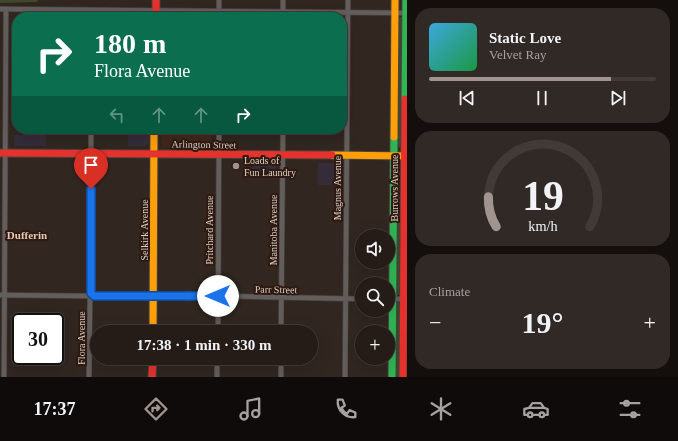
<!DOCTYPE html>
<html lang="en">
<head>
<meta charset="utf-8">
<style>
	:root { --surface:#251c18; --page:#312925; --text:#f1f3f6; --muted:#a3a1a2; --line:#423a37; --accent:#a1948e }
	body { margin:0; font-family:"Times New Roman",serif; background:var(--page); color:var(--text); height:100vh; display:flex; flex-direction:column; font-size:15px; white-space:nowrap }
	* { box-sizing:border-box; margin:0 }
	p { font-size:13px; color:var(--muted) }
	.icon { flex:none; width:22px; height:22px; fill:none; stroke:currentColor; stroke-width:2; stroke-linecap:round; stroke-linejoin:round }
	.map { position:relative; flex:1; overflow:hidden }
	.side { display:flex; flex-direction:column; gap:8px; padding:8px; background:#140f0d; width:271px }
	.side>* { flex:none }
	.top-card { position:absolute; left:12px; top:12px; width:335px; height:122px; border-radius:16px; box-shadow:0 4px 16px #0002,0 0 0 1px var(--line); background:#0b6e4f; color:#fff; overflow:hidden }
	.fabs { position:absolute; left:355px; top:229px; display:grid; gap:8px }
	.fabs a { display:grid; place-items:center; width:40px; height:40px; border-radius:50%; background:var(--surface); box-shadow:0 4px 16px #0002,0 0 0 1px var(--line); font-size:20px }
	.speed { position:absolute; left:12px; top:313px; display:flex; gap:8px; font-size:20px; font-weight:700; text-align:center }
	.speed>* { display:grid; place-content:center; width:52px; height:52px; border-radius:50%; background:var(--surface); box-shadow:0 4px 16px #0002,0 0 0 1px var(--line); line-height:1 }
	.speed .limit { border:2px solid #111; border-radius:6px; background:#fff; color:#111 }
	.pin { position:absolute; display:grid; place-items:center; width:34px; height:34px; color:#fff; margin:-41px -17px; border-radius:50% 50% 50% 0; rotate:-45deg; box-shadow:0 0 4px #0007 }
	.pin .icon { rotate:45deg }
	.me { position:absolute; width:44px; margin:-22px; rotate:270deg; stroke-linejoin:round; filter:drop-shadow(0 0 3px #0008) }
	.turn { display:flex; align-items:center; gap:14px; height:84px; padding:0 16px; font-size:18px }
	.turn .icon { width:52px; height:52px; stroke-width:2.5 }
	.turn b { display:block; font-size:28px; line-height:34px }
	.lanes { display:flex; align-items:center; height:38px; padding:0 16px; background:#0003; justify-content:center; gap:20px; direction:ltr }
	.lanes .off { opacity:.35 }
	.big { font-size:30px; font-weight:600; line-height:1.1 }
	.side .tile { flex:1; display:flex; flex-direction:column; justify-content:center; gap:6px; min-width:0; padding:0 14px; border-radius:16px; background:var(--page) }
	.side .dial { align-items:center; gap:0 }
	.dial svg { height:104px; overflow:visible; fill:none; stroke:var(--line); stroke-width:7; stroke-linecap:round; text-anchor:middle }
	.dial text { fill:var(--text); stroke:none }
	.song { display:flex; align-items:center; gap:12px }
	.cover { width:48px; height:48px; border-radius:6px; background:linear-gradient(135deg,hsl(200 70% 55%),hsl(140 70% 35%)) }
	.played { height:4px; border-radius:2px; background:linear-gradient(90deg,var(--accent) 80%,var(--line) 80%) }
	.keys { display:flex; justify-content:space-around; direction:ltr }
	.heat { display:flex; justify-content:space-between; align-items:center; font-size:22px; direction:ltr }
	.trip { position:absolute; left:90px; top:325px; width:228px; height:40px; border-radius:20px; background:var(--surface); box-shadow:0 4px 16px #0002,0 0 0 1px var(--line); font-weight:600; line-height:40px; text-align:center }
	.tabs { display:flex; height:64px; justify-content:space-around; align-items:center; background:#0f0b0a; color:var(--muted) }
	.tabs .icon { width:28px; height:28px }
	.tabs .on { color:var(--accent) }
	.tabs b { font-size:18px; color:var(--text) }
	main { display:flex; flex:1; min-height:0 }
	.map>svg:first-child { display:block }
	.commercial { fill:#342c39 }
	.built { fill:#40271b }
	.green { fill:#3f472d }
	.lines { fill:none; stroke-linecap:round; stroke-linejoin:round }
	.street-casing { stroke:#4b423d; stroke-width:6 }
	.fast-casing { stroke:#4b423d; stroke-width:9 }
	.slow-casing { stroke:#4b423d; stroke-width:9 }
	.jam-casing { stroke:#4b423d; stroke-width:9 }
	.street { stroke:#635e5e; stroke-width:4.5 }
	.fast { stroke:#30b455; stroke-width:7 }
	.slow { stroke:#ff9f0a; stroke-width:7 }
	.jam { stroke:#e5322d; stroke-width:7 }
	.route-casing { stroke:#114b97; stroke-width:10 }
	.route { stroke:#1a73e8; stroke-width:7 }
	.poi-dot { fill:#a1948e; stroke:#2e1a10; stroke-width:1.5 }
	.labels { text-anchor:middle; stroke-width:4; stroke-linejoin:round; paint-order:stroke }
	.street-label { font-size:10px; fill:#ded0c9; stroke:#2e1a10 }
	.poi-label { font-size:10px; fill:#ded0c9; stroke:#2e1a10; text-anchor:start }
	.neighbourhood-label { font-size:11px; font-weight:bold; fill:#e4c8ba; stroke:#2e1a10 }
</style>
</head>
<body>
<main>
<div class="map">
<svg width="407" height="377" viewBox="0 0 407 377">
	<rect width="100%" height="100%" fill="#312620"/>
	<path class="commercial" d="M128,129H149V144L145,146H128Z
		M14,135H46V146H14Z
		M253,161L276,162V176H253Z
		M318,163H340V185H318Z"/>
	<path class="built" d="M161,129H211V147H193L190,144H184L181,147H162Z"/>
	<path class="green" d="M0,0H38L37,2L0,3Z
		M400,17L403,18L402,139L400,148L397,145L398,18Z
		M398,164H400L402,172L400,293L397,296H396Z
		M398,302L400,303V377H394L395,304Z"/>
	<g class="lines">
		<defs>
			<path id="street" d="M0,9L407,13
				M92,17V10
				M219,17V0
				M283,17V0
				M91,293V129
				M0,295L87,296
				M94,296H218L362,299
				M388,299H406
				M218,332L219,129
				M281,332L283,129
				M4,377L6,9
				M89,377L90,299
				M217,377V358
				M281,377V358
				M345,377L348,0"/>
			<path id="fast" d="M405,99L406,0
				M392,377L394,137"/>
			<path id="slow" d="M394,137L395,0
				M332,155L407,156
				M153,332L154,129"/>
			<path id="jam" d="M156,0V17
				M0,153L332,155
				M152,377L153,358
				M403,377L405,99"/>
		</defs>
		<use href="#street" class="street-casing"/>
		<use href="#fast" class="fast-casing"/>
		<use href="#slow" class="slow-casing"/>
		<use href="#jam" class="jam-casing"/>
		<use href="#street" class="street"/>
		<use href="#fast" class="fast"/>
		<use href="#slow" class="slow"/>
		<use href="#jam" class="jam"/>
	</g>
	<g class="lines">
		<defs>
			<path id="route" d="M91,189V293L94,296H218"/>
		</defs>
		<use href="#route" class="route-casing"/>
		<use href="#route" class="route"/>
	</g>
	<circle class="poi-dot" cx="236" cy="166" r="4"/>
	<g class="labels">
		<g class="street-label">
			<text transform="translate(204 144) rotate(1)" y="4">Arlington Street</text>
			<text transform="translate(337 188) rotate(-90)" y="4">Magnus Avenue</text>
			<text transform="translate(394 188) rotate(-90)" y="4">Burrows Avenue</text>
			<text transform="translate(144 230) rotate(-90)" y="4">Selkirk Avenue</text>
			<text transform="translate(209 230) rotate(-90)" y="4">Pritchard Avenue</text>
			<text transform="translate(273 230) rotate(-90)" y="4">Manitoba Avenue</text>
			<text transform="translate(276 289) rotate(1)" y="4">Parr Street</text>
			<text transform="translate(81 338) rotate(-90)" y="4">Flora Avenue</text>
		</g>
		<g class="poi-label">
			<text x="244" y="164">Loads of<tspan x="244" dy="12">Fun Laundry</tspan></text>
		</g>
		<g class="neighbourhood-label">
			<text x="27" y="239">Dufferin</text>
		</g>
	</g>
</svg>
<div class="fabs">
<a><svg class="icon" aria-label="sound" viewBox="0 0 24 24"><path d="M4 9h4l5-4v14l-5-4H4zM17 9q2 3 0 6"/></svg></a>
<a><svg class="icon" aria-label="search" viewBox="0 0 24 24"><circle cx="10" cy="10" r="6"/><path d="M15 15l6 6"/></svg></a>
<a>+</a>
</div>
<div class="speed"><div class="limit">30</div></div>
<div class="pin" style="left:91px;top:189px;background:#d93025"><svg class="icon" aria-label="arrive" viewBox="0 0 24 24"><path d="M6 21V4h12l-3 4 3 4H6"/></svg></div>
<svg class="me" style="left:218px;top:296px" viewBox="-20 -20 40 40"><circle r="19" fill="#fff"/><path d="M0-13L10 11 0 6-10 11z" fill="#1a73e8"/></svg>
<div class="trip">17:38 · 1 min · 330 m</div>
<div class="top-card">
<div class="turn"><svg class="icon" aria-label="right" viewBox="0 0 24 24"><path d="M7 20v-9h11M14 6l5 5-5 5"/></svg><div><b>180 m</b>Flora Avenue</div></div>
<div class="lanes"><svg class="icon off" aria-label="left" viewBox="0 0 24 24"><path d="M17 20v-9H6M10 6l-5 5 5 5"/></svg><svg class="icon off" aria-label="ahead" viewBox="0 0 24 24"><path d="M12 20V5M6 11l6-6 6 6"/></svg><svg class="icon off" aria-label="ahead" viewBox="0 0 24 24"><path d="M12 20V5M6 11l6-6 6 6"/></svg><svg class="icon" aria-label="right" viewBox="0 0 24 24"><path d="M7 20v-9h11M14 6l5 5-5 5"/></svg></div>
</div>
</div>
<section class="side">
<div class="tile">
<div class="song"><i class="cover"></i><div><b>Static Love</b><p>Velvet Ray</p></div></div>
<div class="played"></div>
<div class="keys"><svg class="icon" aria-label="previous" viewBox="0 0 24 24"><path d="M18 5L8 12l10 7zM5 5v14"/></svg><svg class="icon" aria-label="pause" viewBox="0 0 24 24"><path d="M8 5v14M16 5v14"/></svg><svg class="icon" aria-label="next" viewBox="0 0 24 24"><path d="M6 5l10 7-10 7zM19 5v14"/></svg></div>
</div>
<div class="tile dial"><svg viewBox="0 0 100 80">
<path d="M14 69A42 42 0 1 1 86 69"/>
<path d="M14 69A42 42 0 0 1 8 46" stroke="#a1948e"/>
<text x="50" y="56" font-size="32" font-weight="700">19</text>
<text x="50" y="72" font-size="11">km/h</text>
</svg></div>
<div class="tile"><p>Climate</p>
<div class="heat"><a>−</a><b class="big">19°</b><a>+</a></div>
</div>
</section>
</main>
<nav class="tabs">
<b>17:37</b>
<svg class="icon on" aria-label="directions" viewBox="0 0 24 24"><path d="M12 3l9 9-9 9-9-9zM9 14v-3h6M13 9l2 2-2 2"/></svg>
<svg class="icon" aria-label="music" viewBox="0 0 24 24"><path d="M9 18V5l10-2v13"/><circle cx="6" cy="18" r="3"/><circle cx="16" cy="16" r="3"/></svg>
<svg class="icon" aria-label="phone" viewBox="0 0 24 24"><path d="M5 4h4l2 5-3 2q2 4 5 5l2-3 5 2v4C11 20 4 13 5 4z"/></svg>
<svg class="icon" aria-label="climate" viewBox="0 0 24 24"><path d="M12 3v18M4 7l16 10M4 17L20 7"/></svg>
<svg class="icon" aria-label="car" viewBox="0 0 24 24"><path d="M5 17H2v-5l4-1 3-4h7l3 4 3 1v5h-3M9 17h6M6 11h13"/><circle cx="7" cy="17" r="2"/><circle cx="17" cy="17" r="2"/></svg>
<svg class="icon" aria-label="filters" viewBox="0 0 24 24"><path d="M4 7h16M4 17h16"/><circle cx="9" cy="7" r="2"/><circle cx="15" cy="17" r="2"/></svg>
</nav>
</body>
</html>
